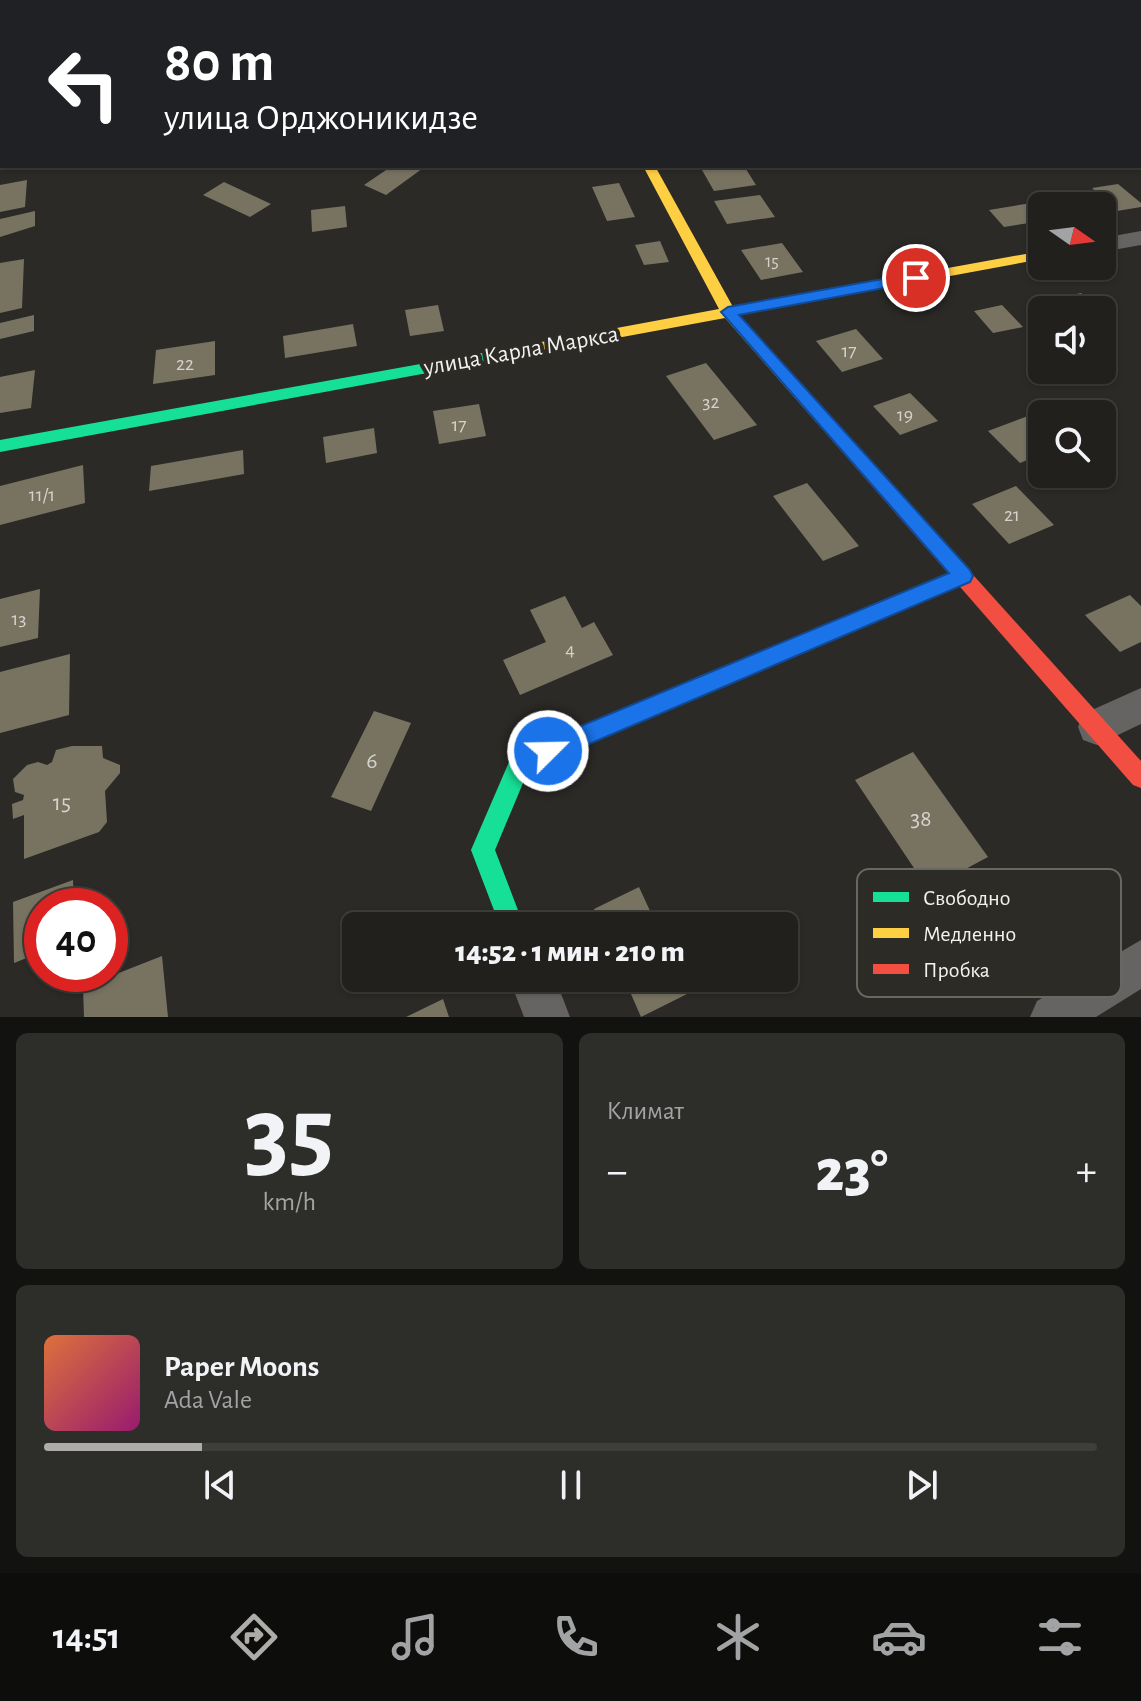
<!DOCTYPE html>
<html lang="ru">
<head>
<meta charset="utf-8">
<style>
	:root { --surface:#21201d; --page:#2d2d2a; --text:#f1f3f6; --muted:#a2a3a4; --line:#3e3e3b; --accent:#adaca9 }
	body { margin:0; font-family:"Alegreya Sans",sans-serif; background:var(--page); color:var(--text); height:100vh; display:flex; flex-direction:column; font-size:30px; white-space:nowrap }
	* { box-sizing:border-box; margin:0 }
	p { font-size:26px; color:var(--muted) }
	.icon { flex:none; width:44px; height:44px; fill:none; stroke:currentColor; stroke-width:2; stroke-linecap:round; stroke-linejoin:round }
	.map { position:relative; height:1017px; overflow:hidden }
	.side { display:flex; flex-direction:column; gap:16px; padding:16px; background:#121210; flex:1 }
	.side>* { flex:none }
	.top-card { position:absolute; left:0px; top:0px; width:1142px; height:168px; box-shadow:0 2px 6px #0004,0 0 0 2px var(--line); background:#202124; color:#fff; overflow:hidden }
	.needle { width:52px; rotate:104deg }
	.controls { position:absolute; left:1028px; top:192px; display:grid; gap:16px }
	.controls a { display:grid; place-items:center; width:88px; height:88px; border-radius:12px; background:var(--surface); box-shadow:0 2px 6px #0004,0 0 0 2px var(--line); font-size:40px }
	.speed { position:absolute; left:24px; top:888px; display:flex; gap:16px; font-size:40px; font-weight:700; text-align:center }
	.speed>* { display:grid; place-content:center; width:104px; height:104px; border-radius:50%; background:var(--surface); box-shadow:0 2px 6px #0004,0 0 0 2px var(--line); line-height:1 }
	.speed .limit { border:12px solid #d22; background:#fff; color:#111 }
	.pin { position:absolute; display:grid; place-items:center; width:68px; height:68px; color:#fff; margin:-34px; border:4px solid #fff; border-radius:50%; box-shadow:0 2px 8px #0007 }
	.me { position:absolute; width:88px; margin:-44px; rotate:67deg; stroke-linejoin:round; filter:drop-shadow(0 0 6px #0008) }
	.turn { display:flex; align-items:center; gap:28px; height:168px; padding:0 32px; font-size:36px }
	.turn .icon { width:104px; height:104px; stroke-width:2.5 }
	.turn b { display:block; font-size:56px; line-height:68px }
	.big { font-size:60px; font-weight:800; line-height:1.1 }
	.side .tile { flex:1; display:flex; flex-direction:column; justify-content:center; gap:12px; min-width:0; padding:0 28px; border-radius:12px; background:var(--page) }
	.side .dial { align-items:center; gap:0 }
	.dial b { font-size:104px; line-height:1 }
	.song { display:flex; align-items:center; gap:24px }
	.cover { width:96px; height:96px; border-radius:12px; background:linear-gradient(135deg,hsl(20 70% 55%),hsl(320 70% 35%)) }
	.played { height:8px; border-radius:4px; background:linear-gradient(90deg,var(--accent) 15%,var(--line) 15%) }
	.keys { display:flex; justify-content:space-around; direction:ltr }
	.heat { display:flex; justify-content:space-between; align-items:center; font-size:44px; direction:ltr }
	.side .tiles { flex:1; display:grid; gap:16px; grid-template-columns:1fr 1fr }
	.tile:last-child { grid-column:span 2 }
	.trip { position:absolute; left:342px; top:912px; width:456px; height:80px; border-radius:12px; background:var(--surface); box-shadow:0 2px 6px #0004,0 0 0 2px var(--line); font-weight:800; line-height:80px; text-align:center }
	.tab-bar { display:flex; height:128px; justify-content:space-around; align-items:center; background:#0d0d0c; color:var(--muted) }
	.tab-bar .icon { width:56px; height:56px }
	.tab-bar .current { color:var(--accent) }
	.tab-bar b { font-size:36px; color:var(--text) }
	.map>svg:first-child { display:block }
	.building { fill:#787361 }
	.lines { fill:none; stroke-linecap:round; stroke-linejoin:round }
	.street { fill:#656462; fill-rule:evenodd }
	.fast { fill:#16e098; fill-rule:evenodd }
	.slow { fill:#ffcf43; fill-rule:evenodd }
	.jam { fill:#f24e42; fill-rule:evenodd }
	.route { fill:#1a73e8; stroke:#114b97; stroke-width:2 }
	.labels { text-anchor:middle; stroke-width:8; stroke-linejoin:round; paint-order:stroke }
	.far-number-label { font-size:18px; fill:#d4d2cc }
	.number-label { font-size:20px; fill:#d4d2cc }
	.street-label { font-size:24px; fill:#f3f2ef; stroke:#2d2b26 }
	.near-number-label { font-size:24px; fill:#d4d2cc }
	.key { fill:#2d2b26; stroke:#686762; stroke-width:2 }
	.key-label { font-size:22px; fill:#f3f2ef }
</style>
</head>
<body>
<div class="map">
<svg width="1141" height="1017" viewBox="0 0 1141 1017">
	<rect width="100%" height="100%" fill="#2c2a27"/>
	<path class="building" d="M392,166H426L386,195L364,185Z
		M744,166L756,185L714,191L702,170Z
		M27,180L25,207L0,212V185Z
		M224,182L271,204L250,217L203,195Z
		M619,183L635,217L607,221L592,187Z
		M1118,184L1141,203V207L1117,211L1092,188Z
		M760,195L775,217L727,224L714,201Z
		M1037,202L1042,207V221L1004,227L989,210Z
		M345,206L347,227L312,232L311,210Z
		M35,211V226L0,237V219Z
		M660,241L669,262L644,265L635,245Z
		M782,243L803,272L761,280L741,250Z
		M24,259L22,308L0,313V263Z
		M1081,293L1098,310H1062L1051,300Z
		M438,305L444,331L410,336L405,310Z
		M1002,305L1023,327L993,333L974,311Z
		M34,315V331L0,339V323Z
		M353,324L357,346L285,358L283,336Z
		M856,329L883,359L842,372L816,341Z
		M215,341V375L153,384L156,350Z
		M706,363L757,425L714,440L666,376Z
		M35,370L31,408L0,413V377Z
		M910,393L938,421L900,435L873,406Z
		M479,404L486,436L439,444L433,411Z
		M1028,416L1042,429V454L1020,463L988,431Z
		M374,428L377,453L326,463L323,437Z
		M243,450L244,474L149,491L151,466Z
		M83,465L85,503L0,525V486Z
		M807,483L859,546L823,561L773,496Z
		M1016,486L1054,525L1009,544L972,504Z
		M40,589L38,638L0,647V599Z
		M1130,595L1141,606V642L1120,652L1085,615Z
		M565,596L582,628L594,622L613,655L520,695L503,660L546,642L530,610Z
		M70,654L69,715L0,733V672Z
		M374,711L411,723L371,811L331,797Z
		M72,746H102L103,758L120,765V773L105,791L107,822L99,832L24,859V815L13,819L12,804L23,800L24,795L15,792L13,779L27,765L38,762L47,765L52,762L56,750Z
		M913,752L988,857L928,889L855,780Z
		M73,880L74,906H42V952L14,963L13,902Z
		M639,887L657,926H602L594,909Z
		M162,956L168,1017H84L83,987Z
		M624,978H682L689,993L641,1017Z
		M443,999L449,1017H406Z"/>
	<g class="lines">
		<path class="street" d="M553,0H571L572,2H554Z
			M795,0H813L814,2H796Z
			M1026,0H1044L1046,2H1028Z
			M1141,231V245L1102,252V238Z
			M1141,688V724L1097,745L1083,740L1078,727L1083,714Z
			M1141,940V989L1096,1017H1030L1037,1001Z
			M509,978H555L570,1017H524Z"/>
		<path class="fast" d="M26,0H53L25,2Z
			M509,348L517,353L514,357L0,452V440Z
			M775,646L782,649L785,655L782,661L528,771L495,850L524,926H500L471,850L512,755Z"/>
		<path class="slow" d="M643,166H655L733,307L1042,251V259L739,315L828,414L830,418L822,424L816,422L725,318L509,358L504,357L501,353L509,348L719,309Z
			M963,568L970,570L973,576L970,582L775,664L768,661L765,655L768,649Z"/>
		<path class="jam" d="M822,412L828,414L1141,761V788L1133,785L816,422L814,418Z"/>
	</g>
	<path class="route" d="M916,273L922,275V281L739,315L970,570L973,576L970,582L556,758L548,761L540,758L537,751L540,743L949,573L721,312L728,307Z"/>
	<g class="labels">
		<g class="far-number-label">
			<text x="772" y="267">15</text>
		</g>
		<g class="number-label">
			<text x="849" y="357">17</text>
			<text x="185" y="370">22</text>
			<text x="711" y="408">32</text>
			<text x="905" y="421">19</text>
			<text x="459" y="431">17</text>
			<text x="42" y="501">11/1</text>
			<text x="1012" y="521">21</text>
			<text x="19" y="625">13</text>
			<text x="570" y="656">4</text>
		</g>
		<g class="street-label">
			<text transform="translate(521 350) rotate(-10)" y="8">улица Карла Маркса</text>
		</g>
		<g class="near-number-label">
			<text x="372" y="768">6</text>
			<text x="62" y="810">15</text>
			<text x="921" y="826">38</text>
		</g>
	</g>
	<rect x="857" y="869" width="264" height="128" rx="12" class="key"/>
	<rect x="873" y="892" width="36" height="10" fill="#16e098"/>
	<rect x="873" y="928" width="36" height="10" fill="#ffcf43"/>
	<rect x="873" y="964" width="36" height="10" fill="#f24e42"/>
	<g class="key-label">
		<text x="923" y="905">Свободно</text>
		<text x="923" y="941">Медленно</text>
		<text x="923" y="977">Пробка</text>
	</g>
</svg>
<div class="controls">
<a><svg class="needle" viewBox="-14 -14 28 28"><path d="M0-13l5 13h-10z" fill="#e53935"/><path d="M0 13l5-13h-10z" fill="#a2a3a4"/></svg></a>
<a><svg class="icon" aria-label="sound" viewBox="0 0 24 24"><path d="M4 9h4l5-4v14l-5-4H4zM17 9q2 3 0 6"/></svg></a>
<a><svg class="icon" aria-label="search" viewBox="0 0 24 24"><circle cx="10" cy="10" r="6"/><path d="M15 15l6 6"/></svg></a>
</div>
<div class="speed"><div class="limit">40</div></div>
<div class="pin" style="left:916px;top:278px;background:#d93025"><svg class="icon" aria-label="arrive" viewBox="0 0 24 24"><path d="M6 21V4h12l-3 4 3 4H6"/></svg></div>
<svg class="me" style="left:548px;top:751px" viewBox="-20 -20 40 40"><circle r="17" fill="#1a73e8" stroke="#fff" stroke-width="3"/><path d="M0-11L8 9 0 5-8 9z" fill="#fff"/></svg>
<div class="trip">14:52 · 1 мин · 210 m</div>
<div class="top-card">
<div class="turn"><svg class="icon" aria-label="left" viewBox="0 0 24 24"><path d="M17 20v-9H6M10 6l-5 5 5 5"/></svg><div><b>80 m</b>улица Орджоникидзе</div></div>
</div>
</div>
<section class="side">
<div class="tiles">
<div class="tile dial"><b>35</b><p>km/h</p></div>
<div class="tile"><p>Климат</p>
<div class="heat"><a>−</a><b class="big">23°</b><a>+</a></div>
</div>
<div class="tile">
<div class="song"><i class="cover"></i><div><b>Paper Moons</b><p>Ada Vale</p></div></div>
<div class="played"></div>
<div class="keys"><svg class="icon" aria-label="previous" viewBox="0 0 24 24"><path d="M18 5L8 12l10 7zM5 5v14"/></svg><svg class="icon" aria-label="pause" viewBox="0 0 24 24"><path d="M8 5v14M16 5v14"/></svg><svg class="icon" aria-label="next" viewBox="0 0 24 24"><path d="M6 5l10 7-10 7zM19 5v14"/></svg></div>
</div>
</div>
</section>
<nav class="tab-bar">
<b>14:51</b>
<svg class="icon current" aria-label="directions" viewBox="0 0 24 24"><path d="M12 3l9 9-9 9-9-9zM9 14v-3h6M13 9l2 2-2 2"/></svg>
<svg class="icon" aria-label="music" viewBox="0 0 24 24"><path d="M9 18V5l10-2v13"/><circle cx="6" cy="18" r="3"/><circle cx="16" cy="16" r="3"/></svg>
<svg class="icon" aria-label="phone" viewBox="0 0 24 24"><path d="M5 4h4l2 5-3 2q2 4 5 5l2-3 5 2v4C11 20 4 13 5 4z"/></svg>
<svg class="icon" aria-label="climate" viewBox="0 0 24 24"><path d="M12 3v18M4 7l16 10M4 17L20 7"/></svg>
<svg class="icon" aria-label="car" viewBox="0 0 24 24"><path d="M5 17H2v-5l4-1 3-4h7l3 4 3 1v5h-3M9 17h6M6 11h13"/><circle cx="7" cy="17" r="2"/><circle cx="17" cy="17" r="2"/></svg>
<svg class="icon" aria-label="filters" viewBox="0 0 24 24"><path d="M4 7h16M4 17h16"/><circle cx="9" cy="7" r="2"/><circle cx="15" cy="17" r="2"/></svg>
</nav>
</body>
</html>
